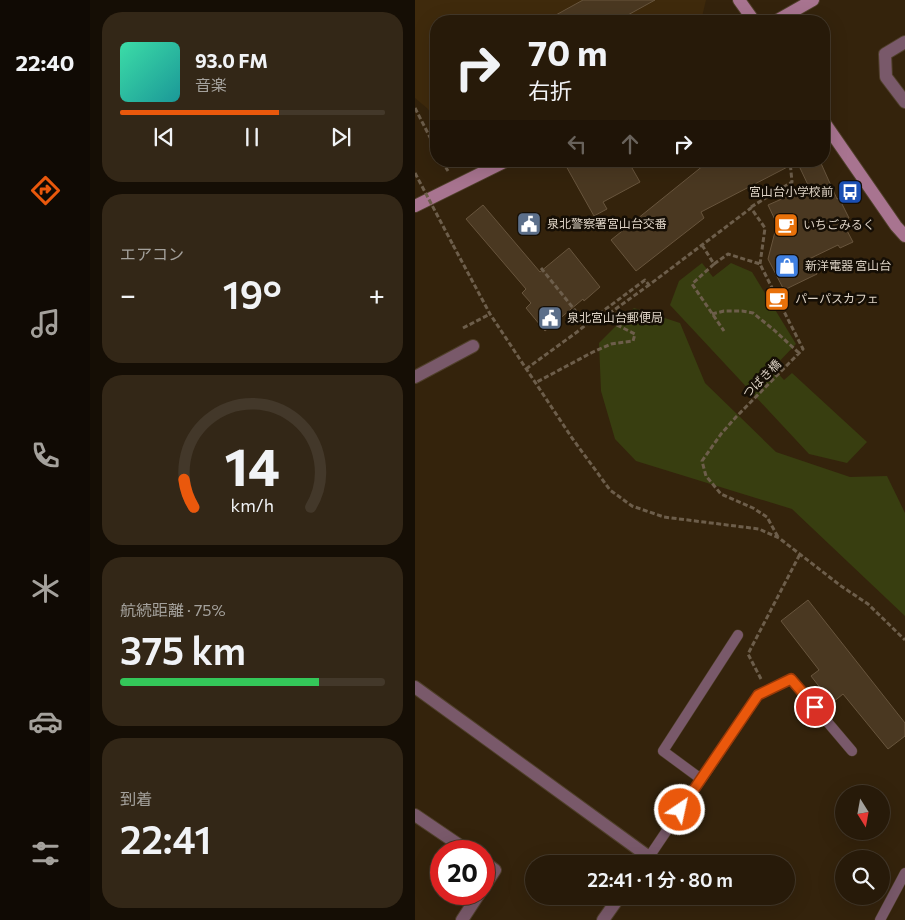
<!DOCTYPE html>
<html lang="ja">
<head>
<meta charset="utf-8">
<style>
	:root { --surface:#271a09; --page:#332717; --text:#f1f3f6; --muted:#a4a19c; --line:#43382a; --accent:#ea580c }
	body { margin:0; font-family:Commissioner,"Noto Sans JP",sans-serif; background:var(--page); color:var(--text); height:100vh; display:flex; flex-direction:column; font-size:19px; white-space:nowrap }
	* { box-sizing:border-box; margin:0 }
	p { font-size:16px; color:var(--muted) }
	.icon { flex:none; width:28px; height:28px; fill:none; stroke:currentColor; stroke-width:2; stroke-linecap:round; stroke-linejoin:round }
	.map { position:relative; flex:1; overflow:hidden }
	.drawer { display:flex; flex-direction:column; gap:12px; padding:12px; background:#150e05; width:325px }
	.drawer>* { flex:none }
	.banner { position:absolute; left:15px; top:15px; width:400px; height:152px; border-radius:20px; box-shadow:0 5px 20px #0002,0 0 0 1px var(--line); background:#271a09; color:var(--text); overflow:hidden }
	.needle { width:32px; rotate:169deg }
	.fabs { position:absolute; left:420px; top:785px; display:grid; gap:10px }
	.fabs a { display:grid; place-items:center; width:55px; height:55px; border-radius:50%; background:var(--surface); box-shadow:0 5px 20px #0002,0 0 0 1px var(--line); font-size:25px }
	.speed { position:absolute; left:15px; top:840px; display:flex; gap:10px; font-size:25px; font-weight:700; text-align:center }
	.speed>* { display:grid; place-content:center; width:65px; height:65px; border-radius:50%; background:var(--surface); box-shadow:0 5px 20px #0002,0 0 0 1px var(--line); line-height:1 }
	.speed .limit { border:8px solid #d22; background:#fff; color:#111 }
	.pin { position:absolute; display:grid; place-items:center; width:42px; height:42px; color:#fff; margin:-21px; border:2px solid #fff; border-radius:50%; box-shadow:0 1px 5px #0007 }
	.me { position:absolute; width:55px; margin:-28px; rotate:34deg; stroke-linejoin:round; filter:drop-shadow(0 0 4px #0008) }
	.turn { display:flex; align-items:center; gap:18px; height:105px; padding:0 15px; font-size:22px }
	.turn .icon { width:65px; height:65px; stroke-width:2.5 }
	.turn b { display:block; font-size:35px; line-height:42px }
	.lanes { display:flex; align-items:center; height:48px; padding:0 15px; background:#0003; justify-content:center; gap:25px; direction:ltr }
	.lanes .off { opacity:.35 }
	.big { font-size:38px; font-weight:600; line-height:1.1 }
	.drawer .card { flex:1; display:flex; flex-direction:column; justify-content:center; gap:8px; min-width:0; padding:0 18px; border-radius:20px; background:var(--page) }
	.drawer .dial { align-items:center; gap:0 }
	.dial svg { height:130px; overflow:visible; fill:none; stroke:var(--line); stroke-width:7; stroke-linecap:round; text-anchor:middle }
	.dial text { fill:var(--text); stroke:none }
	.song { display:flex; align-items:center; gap:15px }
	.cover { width:60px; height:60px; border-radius:8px; background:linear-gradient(135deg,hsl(160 70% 55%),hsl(180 70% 35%)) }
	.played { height:5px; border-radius:2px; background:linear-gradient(90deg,var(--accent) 60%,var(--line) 60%) }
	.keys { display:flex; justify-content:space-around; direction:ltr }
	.heat { display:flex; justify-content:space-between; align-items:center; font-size:28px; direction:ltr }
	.charge { height:8px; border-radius:4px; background:linear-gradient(90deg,#34c759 75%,var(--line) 0) }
	.trip { position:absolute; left:110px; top:855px; width:270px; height:50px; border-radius:25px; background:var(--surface); box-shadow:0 5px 20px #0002,0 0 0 1px var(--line); font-weight:600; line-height:50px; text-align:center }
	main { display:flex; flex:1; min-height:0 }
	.tab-bar { display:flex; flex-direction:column; width:90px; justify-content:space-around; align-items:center; background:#100a04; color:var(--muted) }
	.tab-bar .icon { width:35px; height:35px }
	.tab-bar .selected { color:var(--accent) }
	.tab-bar b { font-size:22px; color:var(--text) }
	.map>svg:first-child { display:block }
	.built { fill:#3f2a0c }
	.green { fill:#383e10 }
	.building { fill:#4a3821; stroke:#68553d }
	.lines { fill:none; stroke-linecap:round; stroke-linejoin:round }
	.lane-casing { stroke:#4f3f2a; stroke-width:11 }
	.street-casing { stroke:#4f3f2a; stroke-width:14 }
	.secondary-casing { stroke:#4f3f2a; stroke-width:14 }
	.path { stroke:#6d5e4b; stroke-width:3; stroke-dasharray:5 2.5; stroke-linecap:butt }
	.lane { stroke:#79596a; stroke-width:10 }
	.street { stroke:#79596a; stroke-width:12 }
	.secondary { stroke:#a87490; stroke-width:12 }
	.path-bridge { stroke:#6d5e4b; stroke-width:3; stroke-dasharray:5 2.5; stroke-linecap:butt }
	.route-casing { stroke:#983908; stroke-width:12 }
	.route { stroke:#ea580c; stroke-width:9 }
	.labels { text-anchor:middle; stroke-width:5; stroke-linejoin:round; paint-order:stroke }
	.poi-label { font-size:12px; fill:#ddd2c5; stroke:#150e05; text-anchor:start }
	.street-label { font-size:12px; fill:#ddd2c5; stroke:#150e05 }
</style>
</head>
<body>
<main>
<nav class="tab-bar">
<b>22:40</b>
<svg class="icon selected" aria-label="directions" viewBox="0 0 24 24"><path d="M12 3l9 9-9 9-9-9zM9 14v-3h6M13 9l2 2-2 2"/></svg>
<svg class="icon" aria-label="music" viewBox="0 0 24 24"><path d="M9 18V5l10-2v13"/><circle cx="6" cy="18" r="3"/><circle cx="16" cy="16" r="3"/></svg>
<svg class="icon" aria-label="phone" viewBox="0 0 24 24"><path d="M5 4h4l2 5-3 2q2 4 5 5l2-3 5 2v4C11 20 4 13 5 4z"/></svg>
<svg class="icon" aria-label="climate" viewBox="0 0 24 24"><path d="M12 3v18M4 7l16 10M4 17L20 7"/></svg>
<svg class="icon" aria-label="car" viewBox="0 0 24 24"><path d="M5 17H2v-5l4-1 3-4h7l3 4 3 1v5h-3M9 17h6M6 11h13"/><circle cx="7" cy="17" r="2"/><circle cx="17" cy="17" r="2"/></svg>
<svg class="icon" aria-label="filters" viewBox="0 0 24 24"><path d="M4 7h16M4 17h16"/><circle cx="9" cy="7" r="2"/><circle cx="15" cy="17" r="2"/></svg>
</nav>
<section class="drawer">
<div class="card">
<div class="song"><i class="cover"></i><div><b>93.0 FM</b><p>音楽</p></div></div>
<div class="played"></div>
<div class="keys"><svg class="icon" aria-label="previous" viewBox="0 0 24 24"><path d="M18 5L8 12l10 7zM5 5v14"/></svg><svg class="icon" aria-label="pause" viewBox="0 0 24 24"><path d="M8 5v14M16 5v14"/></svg><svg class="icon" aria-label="next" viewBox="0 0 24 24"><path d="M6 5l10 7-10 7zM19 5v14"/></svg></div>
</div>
<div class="card"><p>エアコン</p>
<div class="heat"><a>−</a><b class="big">19°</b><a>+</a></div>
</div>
<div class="card dial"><svg viewBox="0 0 100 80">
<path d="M14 69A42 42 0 1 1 86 69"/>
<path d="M14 69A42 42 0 0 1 8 52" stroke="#ea580c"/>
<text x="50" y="56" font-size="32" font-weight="700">14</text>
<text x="50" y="72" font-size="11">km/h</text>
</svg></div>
<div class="card"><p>航続距離 · 75%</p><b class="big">375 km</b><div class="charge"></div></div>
<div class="card"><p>到着</p><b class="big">22:41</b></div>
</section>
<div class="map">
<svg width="490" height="920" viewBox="0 0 490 920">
	<rect width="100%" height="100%" fill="#34230c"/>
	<path class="built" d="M0,0H291L286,21H21V123L13,109L0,98Z"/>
	<path class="green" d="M287,263L298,277L316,263L337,272L381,344L358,368L369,380L377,373L452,442L432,463L394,454L255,305L264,281Z
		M219,308L265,323L290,383L361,452L435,477L472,476L490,513V616L377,509L221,461L200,439L186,391L184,343Z"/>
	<path class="building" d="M168,0H240L202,21H130Z
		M160,161H213L225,182L188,202L192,209L179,216L151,166Z
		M294,161H384L286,212L289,218L221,271L196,240Z
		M400,161H405L422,199L424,198L434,218L427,221L438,242L425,248L423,245L394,259L402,274L369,290L353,259L362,224L353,205L394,187L385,168Z
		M68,205L125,272L154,248L185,287L169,301L168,299L130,331L111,308L116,303L107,293L111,289L51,219Z
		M393,600L490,723V736L473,749L428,694L417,703L396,676L404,670L366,621Z"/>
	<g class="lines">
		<defs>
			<path id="lane" d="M286,779L248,751L323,635
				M234,857L343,695L376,679L437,751
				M465,920L490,873"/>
			<path id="street" d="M490,42L470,54L471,77L490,102
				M0,377L58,346
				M0,687L234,857L229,864
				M0,815L53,851
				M69,862L80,870L69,887
				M47,920L64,894
				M188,920L205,896"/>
			<path id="secondary" d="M324,0L339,21
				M361,21L398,0
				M409,122L481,226L490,236
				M0,206L91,161"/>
		</defs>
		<use href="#lane" class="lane-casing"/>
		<use href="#street" class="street-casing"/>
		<use href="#secondary" class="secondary-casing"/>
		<path class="path" d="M0,108L21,149
			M27,161L33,171
			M336,207L377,182L375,161
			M38,245L75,314L157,438L195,490L217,506L249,517L344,529L364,538L426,586L453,604L490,640
			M287,245L299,264L313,254L345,264L388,349L321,417L306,434L287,461L291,476L306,494L338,508L352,517L363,537
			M299,264L277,284L309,331
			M126,268L171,324
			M184,314L230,280L234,285L336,208L350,228L345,264
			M297,314L309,311H327L338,313L359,330L384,353
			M188,318L234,285
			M48,328L75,314
			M111,369L162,332L184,314L188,318L220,334L218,341L196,344L176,353L120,383
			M346,679L333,654L385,554"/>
		<use href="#lane" class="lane"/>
		<use href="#street" class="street"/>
		<use href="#secondary" class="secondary"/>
		<path class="path-bridge" d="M0,173L38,245"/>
	</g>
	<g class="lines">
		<defs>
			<path id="route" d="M265,810L343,695L376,679L400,707"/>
		</defs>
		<use href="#route" class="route-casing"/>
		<use href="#route" class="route"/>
	</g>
	<defs>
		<symbol id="bus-square" viewBox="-11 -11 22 22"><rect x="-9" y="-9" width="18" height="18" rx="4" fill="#1a4fb4" stroke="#150e05"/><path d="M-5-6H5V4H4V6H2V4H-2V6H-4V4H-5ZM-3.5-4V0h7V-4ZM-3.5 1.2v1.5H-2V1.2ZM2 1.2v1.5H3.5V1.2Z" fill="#fff"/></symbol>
		<symbol id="civic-square" viewBox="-11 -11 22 22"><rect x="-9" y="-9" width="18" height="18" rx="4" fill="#5c6f8a" stroke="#150e05"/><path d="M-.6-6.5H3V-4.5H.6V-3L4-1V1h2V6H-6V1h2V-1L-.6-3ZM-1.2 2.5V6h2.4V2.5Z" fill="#fff"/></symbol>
		<symbol id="cafe-square" viewBox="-11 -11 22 22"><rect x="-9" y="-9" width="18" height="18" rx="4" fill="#e8710a" stroke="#150e05"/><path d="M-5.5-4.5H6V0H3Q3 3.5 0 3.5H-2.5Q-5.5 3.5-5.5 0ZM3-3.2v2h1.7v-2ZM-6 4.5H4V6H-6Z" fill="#fff"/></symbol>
		<symbol id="shop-square" viewBox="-11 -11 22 22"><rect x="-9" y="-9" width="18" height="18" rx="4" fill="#3f7fe0" stroke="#150e05"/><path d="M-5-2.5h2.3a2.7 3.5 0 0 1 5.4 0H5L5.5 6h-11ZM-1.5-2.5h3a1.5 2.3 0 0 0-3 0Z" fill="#fff"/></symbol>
	</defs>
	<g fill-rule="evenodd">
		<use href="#bus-square" x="421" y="178" width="28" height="28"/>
		<use href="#civic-square" x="100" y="210" width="28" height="28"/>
		<use href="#cafe-square" x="357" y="211" width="28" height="28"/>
		<use href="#shop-square" x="358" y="252" width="28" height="28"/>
		<use href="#cafe-square" x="348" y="285" width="28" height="28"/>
		<use href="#civic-square" x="121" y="304" width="28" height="28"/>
	</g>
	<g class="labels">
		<g class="poi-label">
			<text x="418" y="196" text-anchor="end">宮山台小学校前</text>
			<text x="132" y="228">泉北警察署宮山台交番</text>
			<text x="388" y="229">いちごみるく</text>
			<text x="390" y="270">新洋電器 宮山台</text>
			<text x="380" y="303">パーパスカフェ</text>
			<text x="152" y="322">泉北宮山台郵便局</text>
		</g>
		<g class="street-label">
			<text transform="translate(347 379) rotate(-45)" y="4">つばき橋</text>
		</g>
	</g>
</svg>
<div class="fabs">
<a><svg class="needle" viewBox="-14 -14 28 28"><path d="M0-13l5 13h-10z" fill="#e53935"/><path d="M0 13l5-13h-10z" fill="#a4a19c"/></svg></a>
<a><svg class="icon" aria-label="search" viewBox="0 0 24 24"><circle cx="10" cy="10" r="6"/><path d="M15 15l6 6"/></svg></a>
</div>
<div class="speed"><div class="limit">20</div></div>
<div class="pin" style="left:400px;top:707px;background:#d93025"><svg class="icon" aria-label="arrive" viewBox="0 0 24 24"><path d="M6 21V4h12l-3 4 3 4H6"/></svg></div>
<svg class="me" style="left:265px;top:810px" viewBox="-20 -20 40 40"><circle r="17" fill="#ea580c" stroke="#fff" stroke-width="3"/><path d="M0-11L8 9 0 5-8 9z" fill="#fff"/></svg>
<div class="trip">22:41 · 1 分 · 80 m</div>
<div class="banner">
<div class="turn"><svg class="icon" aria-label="right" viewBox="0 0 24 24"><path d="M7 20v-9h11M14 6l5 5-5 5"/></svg><div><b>70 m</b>右折</div></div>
<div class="lanes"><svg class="icon off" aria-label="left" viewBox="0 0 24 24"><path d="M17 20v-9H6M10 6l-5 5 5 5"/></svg><svg class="icon off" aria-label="ahead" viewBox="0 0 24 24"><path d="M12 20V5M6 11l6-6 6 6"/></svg><svg class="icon" aria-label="right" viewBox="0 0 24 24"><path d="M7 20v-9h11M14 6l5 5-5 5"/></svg></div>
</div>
</div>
</main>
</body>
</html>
